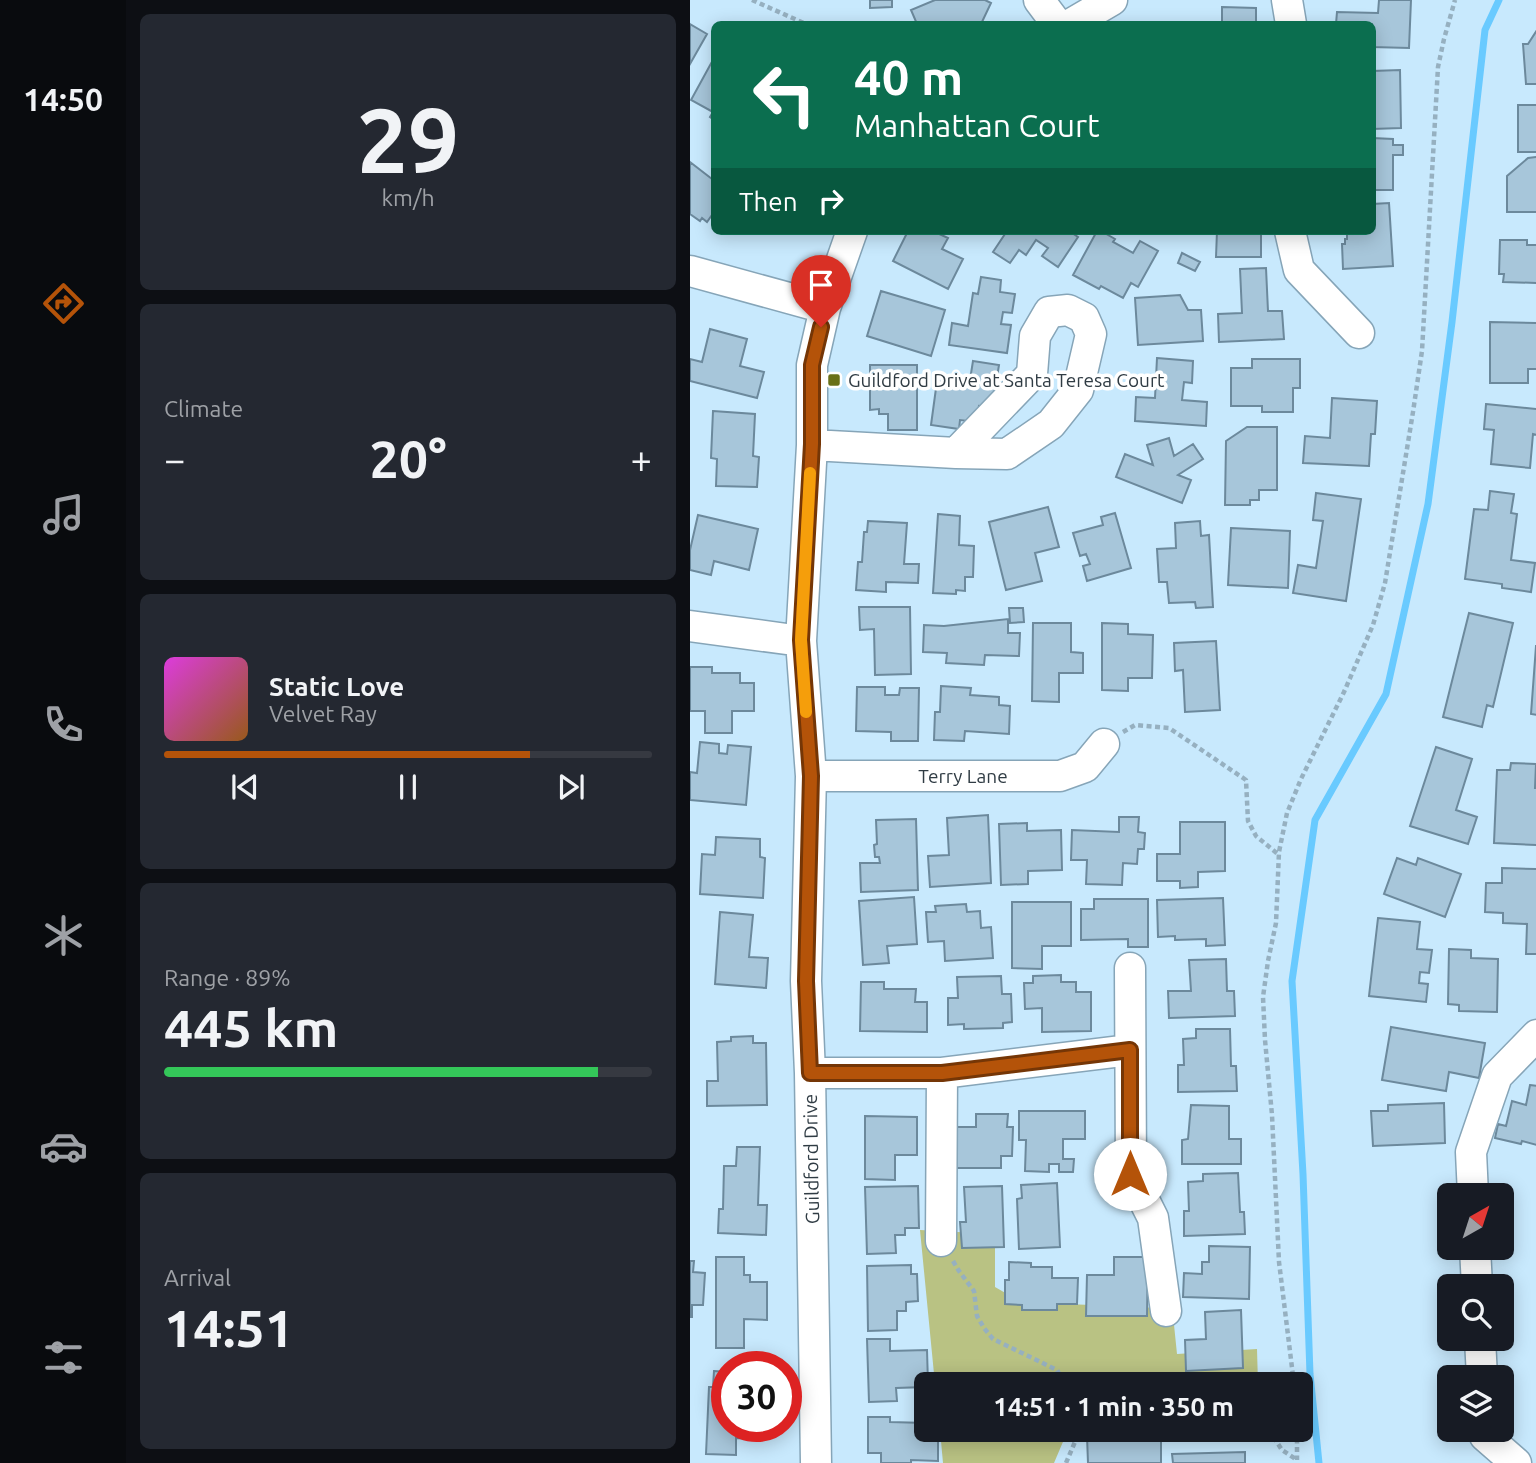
<!DOCTYPE html>
<html lang="en">
<head>
<meta charset="utf-8">
<style>
	:root { --surface:#171b24; --page:#242831; --text:#f1f3f6; --muted:#9ea1a6; --line:#363941; --accent:#b45309 }
	body { margin:0; font-family:Ubuntu,sans-serif; background:var(--page); color:var(--text); height:100vh; display:flex; flex-direction:column; font-size:26px; white-space:nowrap }
	* { box-sizing:border-box; margin:0 }
	p { font-size:23px; color:var(--muted) }
	.icon { flex:none; width:38px; height:38px; fill:none; stroke:currentColor; stroke-width:2; stroke-linecap:round; stroke-linejoin:round }
	.map { position:relative; flex:1; overflow:hidden }
	.panel { display:flex; flex-direction:column; gap:14px; padding:14px; background:#0d0f14; width:564px }
	.panel>* { flex:none }
	.top-card { position:absolute; left:21px; top:21px; width:665px; height:214px; border-radius:10px; box-shadow:0 4px 18px #0003; background:#0b6e4f; color:#fff; overflow:hidden }
	.needle { width:46px; rotate:39deg }
	.controls { position:absolute; left:747px; top:1183px; display:grid; gap:14px }
	.controls a { display:grid; place-items:center; width:77px; height:77px; border-radius:10px; background:var(--surface); box-shadow:0 4px 18px #0003; font-size:35px }
	.speed { position:absolute; left:21px; top:1351px; display:flex; gap:14px; font-size:35px; font-weight:700; text-align:center }
	.speed>* { display:grid; place-content:center; width:91px; height:91px; border-radius:50%; background:var(--surface); box-shadow:0 4px 18px #0003; line-height:1 }
	.speed .limit { border:10px solid #d22; background:#fff; color:#111 }
	.pin { position:absolute; display:grid; place-items:center; width:60px; height:60px; color:#fff; margin:-72px -30px; border-radius:50% 50% 50% 0; rotate:-45deg; box-shadow:0 0 7px #0007 }
	.pin .icon { rotate:45deg }
	.me { position:absolute; width:77px; margin:-38px; rotate:0deg; stroke-linejoin:round; filter:drop-shadow(0 0 5px #0008) }
	.turn { display:flex; align-items:center; gap:24px; height:147px; padding:0 28px; font-size:32px }
	.turn .icon { width:91px; height:91px; stroke-width:2.5 }
	.turn b { display:block; font-size:49px; line-height:60px }
	.then { display:flex; align-items:center; height:66px; padding:0 28px; background:#0003; gap:14px; font-size:26px }
	.big { font-size:52px; font-weight:600; line-height:1.1 }
	.panel .card { flex:1; display:flex; flex-direction:column; justify-content:center; gap:10px; min-width:0; padding:0 24px; border-radius:10px; background:var(--page) }
	.panel .dial { align-items:center; gap:0 }
	.dial b { font-size:91px; line-height:1 }
	.song { display:flex; align-items:center; gap:21px }
	.cover { width:84px; height:84px; border-radius:10px; background:linear-gradient(135deg,hsl(300 70% 55%),hsl(30 70% 35%)) }
	.played { height:7px; border-radius:4px; background:linear-gradient(90deg,var(--accent) 75%,var(--line) 75%) }
	.keys { display:flex; justify-content:space-around; direction:ltr }
	.heat { display:flex; justify-content:space-between; align-items:center; font-size:38px; direction:ltr }
	.charge { height:10px; border-radius:5px; background:linear-gradient(90deg,#34c759 89%,var(--line) 0) }
	.trip { position:absolute; left:224px; top:1372px; width:399px; height:70px; border-radius:10px; background:var(--surface); box-shadow:0 4px 18px #0003; font-weight:600; line-height:70px; text-align:center }
	main { display:flex; flex:1; min-height:0 }
	.tab-bar { display:flex; flex-direction:column; width:126px; justify-content:space-around; align-items:center; background:#090b0e; color:var(--muted) }
	.tab-bar .icon { width:49px; height:49px }
	.tab-bar .current { color:var(--accent) }
	.tab-bar b { font-size:32px; color:var(--text) }
	.map>svg:first-child { display:block }
	.green { fill:#b9c283 }
	.lines { fill:none; stroke-linecap:round; stroke-linejoin:round }
	.stream { stroke:#69caff; stroke-width:7 }
	.building { fill:#a7c6da; stroke:#6c899c; stroke-width:2 }
	.minor-casing { stroke:#86a5b8; stroke-width:33 }
	.path { stroke:#96b0c0; stroke-width:4.5; stroke-dasharray:5 3.5; stroke-linecap:butt }
	.minor { stroke:#fff; stroke-width:30 }
	.route-casing { stroke:#753606; stroke-width:18 }
	.route { stroke:#b45309; stroke-width:12 }
	.slow { stroke:#f59e0b; stroke-width:12 }
	.poi-dot { fill:#687018; stroke:#fff; stroke-width:2.5 }
	.labels { text-anchor:middle; stroke-width:7; stroke-linejoin:round; paint-order:stroke }
	.poi-label { font-size:19px; fill:#303c44; stroke:#fff; text-anchor:start }
	.street-label { font-size:19px; fill:#303c44; stroke:#fff }
</style>
</head>
<body>
<main>
<nav class="tab-bar">
<b>14:50</b>
<svg class="icon current" aria-label="directions" viewBox="0 0 24 24"><path d="M12 3l9 9-9 9-9-9zM9 14v-3h6M13 9l2 2-2 2"/></svg>
<svg class="icon" aria-label="music" viewBox="0 0 24 24"><path d="M9 18V5l10-2v13"/><circle cx="6" cy="18" r="3"/><circle cx="16" cy="16" r="3"/></svg>
<svg class="icon" aria-label="phone" viewBox="0 0 24 24"><path d="M5 4h4l2 5-3 2q2 4 5 5l2-3 5 2v4C11 20 4 13 5 4z"/></svg>
<svg class="icon" aria-label="climate" viewBox="0 0 24 24"><path d="M12 3v18M4 7l16 10M4 17L20 7"/></svg>
<svg class="icon" aria-label="car" viewBox="0 0 24 24"><path d="M5 17H2v-5l4-1 3-4h7l3 4 3 1v5h-3M9 17h6M6 11h13"/><circle cx="7" cy="17" r="2"/><circle cx="17" cy="17" r="2"/></svg>
<svg class="icon" aria-label="filters" viewBox="0 0 24 24"><path d="M4 7h16M4 17h16"/><circle cx="9" cy="7" r="2"/><circle cx="15" cy="17" r="2"/></svg>
</nav>
<section class="panel">
<div class="card dial"><b>29</b><p>km/h</p></div>
<div class="card"><p>Climate</p>
<div class="heat"><a>−</a><b class="big">20°</b><a>+</a></div>
</div>
<div class="card">
<div class="song"><i class="cover"></i><div><b>Static Love</b><p>Velvet Ray</p></div></div>
<div class="played"></div>
<div class="keys"><svg class="icon" aria-label="previous" viewBox="0 0 24 24"><path d="M18 5L8 12l10 7zM5 5v14"/></svg><svg class="icon" aria-label="pause" viewBox="0 0 24 24"><path d="M8 5v14M16 5v14"/></svg><svg class="icon" aria-label="next" viewBox="0 0 24 24"><path d="M6 5l10 7-10 7zM19 5v14"/></svg></div>
</div>
<div class="card"><p>Range · 89%</p><b class="big">445 km</b><div class="charge"></div></div>
<div class="card"><p>Arrival</p><b class="big">14:51</b></div>
</section>
<div class="map">
<svg width="847" height="1463" viewBox="0 0 847 1463">
	<rect width="100%" height="100%" fill="#c8e9fd"/>
	<path class="green" d="M230,1230L305,1234V1287L331,1302L470,1308L483,1315L487,1354L567,1349L568,1384H245Z
		M250,1430H378L364,1463H253Z"/>
	<g class="lines">
		<path class="stream" d="M629,1463L620,1374L613,1174L602,981L625,820L696,694L738,504L762,322L795,30L809,0"/>
	</g>
	<path class="building" d="M180,0H202V7L180,8Z
		M245,0H295L301,3L291,24L286,23L284,24H227L221,10Z
		M689,0H721L719,48L682,47V24H646L647,12L688,13Z
		M532,7L566,8V24H532Z
		M0,24L17,34L0,64Z
		M847,30V84H836L833,44H838Z
		M24,58V120L20,117L23,112L1,100Z
		M710,70L711,128L682,129V71Z
		M828,105H847V152H828Z
		M682,138L703,139V145H713V155H703V190H682Z
		M847,157V212H817V176L838,158Z
		M0,162L22,179L24,175V212L17,222L12,218L10,221L0,214Z
		M699,203L703,266L653,269L652,244H655V239H657V231H682V204Z
		M218,231H248L247,233L258,238L252,249L273,259L258,289L203,261Z
		M317,231H379L388,237L368,267L352,256L358,248L346,240L336,255L329,250L320,263L303,252Z
		M407,231H411L425,239L423,242L443,253L450,241L468,251L448,287L441,283L433,298L411,286L409,289L383,275Z
		M527,231H571V257H526Z
		M810,240H837V245H847V283L813,282L814,274H809Z
		M492,253L510,262L505,271L488,263Z
		M576,268L578,311H592L594,339L529,342L528,314L552,313L550,269Z
		M291,277L311,280L310,292L325,294L322,313L313,312L311,324L321,325L317,353L259,345L262,323L278,326L283,293L288,294Z
		M191,291L255,310L241,356L177,336Z
		M490,295L498,310H511L513,341L448,345L445,298Z
		M800,322L847,323V369H838V383H800Z
		M20,329L57,339L50,366L74,372L67,398L0,381V359L12,362Z
		M467,358L503,361L502,383L494,382L492,400L517,402L516,426L445,421L446,397L465,398Z
		M562,359H610V388H603V412H572V406H541V368H562Z
		M283,361L309,365L302,408L289,406L287,422L270,420L269,429L241,425L247,381L279,386Z
		M180,365H227V430H198V414H189V409L180,410Z
		M642,398L687,401L685,434H681L679,466L613,463L615,436L640,438Z
		M796,404L847,409V435L843,434L840,468L801,464L804,430L794,429Z
		M23,411L65,414L63,456L69,457L67,487L26,486L27,459L21,458Z
		M557,427H587V490H569V500H560V505H535L536,441Z
		M479,438L484,456L503,444L513,459L488,475L501,480L492,503L426,477L435,454L463,465L457,445Z
		M800,491L824,494L821,513L827,514L821,560L845,563L841,592L812,588V584L775,579L784,509L798,510Z
		M626,493L671,499L656,601L603,593L608,565L626,568L633,521L623,520Z
		M358,507L369,547L345,553L352,581L316,590L299,522Z
		M425,513L441,568L397,581L393,566L400,564L396,554L390,556L383,533L413,525L411,517Z
		M248,514L270,516L269,545L284,546L283,577H275V591L266,590V594L243,593Z
		M8,515L68,529L59,570L24,561L21,575L0,570V550Z
		M178,521L217,523L214,564H229L228,583L196,582V592L166,590L168,562H172L174,532H177Z
		M510,521L511,536L519,535L523,607L506,608L505,602L479,603L477,582H469L467,549L486,548L485,523Z
		M541,528L600,531L598,588L538,585Z
		M169,607H220L221,674L185,675L184,629L170,630Z
		M319,608H333L334,622L320,623Z
		M779,613L823,623L803,707L797,705L792,727L753,717Z
		M318,619V633H330L329,656L295,655L294,665L256,663L257,653L233,652L234,625L254,626Z
		M343,623H381V652L393,653V673H369V702L342,701Z
		M412,623L438,624V634L463,635L462,678H438V691L412,690Z
		M526,641L530,710L495,712L493,670L485,671L484,643Z
		M846,646H847V715L841,714Z
		M0,667H22V673H50V683H64V711H42V733H15V711H0Z
		M251,686L281,688L280,695L309,697V705L320,706L319,734L275,731L274,741L244,740L245,712H250Z
		M167,687H195V695H209L210,688H229L228,741H201V732L166,731Z
		M10,742L29,744V753L37,754L38,745L61,747L56,805L0,800V772L7,773Z
		M746,747L782,759L766,810L787,817L778,844L720,826Z
		M821,763L846,764L845,788H847V845L804,843L807,770H820Z
		M298,815L301,883L240,887L238,856L259,855L257,818Z
		M429,817H449L448,832L455,833L454,849H448L447,864L433,863L432,885L396,884L397,860H381L382,830L429,832Z
		M226,819L228,890L171,892L170,863H190L189,857H185L184,845L187,844L186,820Z
		M490,822H535V871L508,872V887L490,888V881H467V854H490Z
		M337,823V831L371,830L372,870L338,871V884L311,885L309,824Z
		M26,837L70,839V857L75,858L73,898L10,894L12,854L25,855Z
		M707,858L726,865L728,858L771,874L755,917L694,894Z
		M812,868L847,869V954H836L837,924L813,923V913L795,912L796,883H812Z
		M224,897L227,944L197,946L199,963L173,965L169,901Z
		M533,898L535,945L516,946V939L485,940V936L468,937L467,900Z
		M404,899H458V947H438V939L391,940V909H404Z
		M322,902H381V946H352V969L322,968Z
		M276,904L277,912L290,911L291,928L301,927L303,958L255,961L254,941L238,942L236,912H246L245,906Z
		M30,912L63,915L59,957L78,958L76,988L25,984Z
		M688,918L730,922L727,949L742,950L739,973L730,972L729,983L738,984L736,1002L679,996Z
		M759,949L781,950V958L808,959L807,1012L769,1011V1005L758,1004Z
		M536,959L537,991H544L545,1016L479,1018L478,991H501L499,960Z
		M371,975V982H386V992H401V1031L352,1032V1008L335,1009L334,983H343V976Z
		M311,976L312,994H321L322,1022L313,1023V1028L274,1029V1024L258,1025V998H268L267,977Z
		M171,982H194V989H226L225,1002H237V1032L170,1031Z
		M701,1027L795,1043L789,1078L759,1072L756,1091L692,1080Z
		M506,1029H540L541,1066H546L547,1091L488,1092V1065H494L493,1039L506,1038Z
		M63,1036V1043H76L77,1105L17,1106V1081H28L27,1042L41,1041V1037Z
		M840,1085L847,1086V1145L832,1141L831,1144L805,1138L808,1124L816,1126L822,1101L836,1105Z
		M754,1103L755,1143L683,1146L681,1111H698V1105Z
		M501,1105L539,1106V1139H551V1164H492V1140L498,1139Z
		M329,1111H395V1139H373V1159H384L383,1172H369V1164H359V1172L335,1171L336,1140H329Z
		M286,1114H318L317,1127H323L322,1156H311V1168H254V1127H286Z
		M175,1116L227,1117V1155H205V1180L175,1179Z
		M47,1147H70L68,1205H77L76,1235L28,1233L29,1209H33L34,1166H46Z
		M548,1173L550,1212H554L555,1234L494,1236V1211H499L498,1182L513,1181V1174Z
		M367,1183L370,1247L329,1249L327,1199L332,1198L331,1185Z
		M228,1186L229,1228H215V1235H205L206,1253L177,1254L175,1187Z
		M312,1186L314,1247L272,1248L270,1222H276L274,1187Z
		M519,1246L560,1247L559,1299L493,1297L494,1273L512,1274V1262H519Z
		M26,1257H54V1275H60V1282H77V1320L54,1319V1348H26Z
		M424,1257H458L457,1316H396L397,1275H424Z
		M0,1261H4L3,1272L15,1273L13,1305H2V1317H0Z
		M319,1262L341,1263V1267H362V1278H388L387,1304H367V1310H332V1305L315,1304V1280H319Z
		M221,1265V1274H227L228,1301L216,1302V1311H207V1330L178,1331L177,1266Z
		M551,1310L553,1368L496,1371L495,1340L516,1339L515,1312Z
		M177,1339H200V1351L237,1350L238,1384H236V1387L206,1388L207,1401L179,1402Z
		M24,1371L37,1372V1426H80V1429H65V1439L46,1438V1455L16,1454L19,1387H23Z
		M178,1417H200V1422L236,1423L238,1435H248V1461L221,1460V1463H191V1453H178Z
		M471,1434V1463H398L397,1436Z
		M555,1452V1463H483L482,1454Z"/>
	<g class="lines">
		<defs>
			<path id="minor" d="M349,0L367,24
				M597,0L601,24
				M381,24L422,0
				M600,231L609,270L669,333
				M0,271L135,308
				M122,445L266,453L342,374L345,336L359,312L378,310L394,318L401,334L388,390L361,424L317,454L266,453
				M0,626L111,641
				M121,776H370L395,767L414,744
				M440,968L441,1174L463,1218L476,1311
				M120,1073H252L440,1050
				M783,1195L781,1152L807,1076L847,1035
				M251,1241L252,1073
				M785,1248L787,1286
				M790,1339L792,1377
				M794,1430L795,1436L826,1463
				M126,1463L120,1073L116,981L121,776L111,641L122,445V365L135,308L162,231"/>
		</defs>
		<use href="#minor" class="minor-casing"/>
		<path class="path" d="M62,0L116,24
			M433,732L445,725L479,728L556,780L558,821L566,836L589,855
			M263,1261L269,1271L284,1291L287,1316L294,1328L303,1339L367,1370L375,1384
			M415,1384C429,1372 446,1379 461,1384
			M604,1384L589,1262L582,1115L575,1040L573,997L578,961L586,923L589,852L597,813L611,779L654,692L683,625L695,583L723,412L732,351L748,67L754,39L765,0
			M579,1430L592,1450L607,1460
			M607,1430V1460
			M376,1463L390,1430"/>
		<use href="#minor" class="minor"/>
	</g>
	<g class="lines">
		<defs>
			<path id="route" d="M131,327L122,365V444L111,640L121,776L116,981L120,1073H252L440,1050V1174"/>
		</defs>
		<use href="#route" class="route-casing"/>
		<use href="#route" class="route"/>
		<path class="slow" d="M116,712L111,640L120,473"/>
	</g>
	<rect class="poi-dot" x="137" y="373" width="14" height="14" rx="3.5"/>
	<g class="labels">
		<g class="poi-label">
			<text x="158" y="387">Guildford Drive at Santa Teresa Court</text>
		</g>
		<g class="street-label">
			<text x="273" y="783">Terry Lane</text>
			<text transform="translate(121 1159) rotate(-91)" y="7">Guildford Drive</text>
		</g>
	</g>
</svg>
<div class="controls">
<a><svg class="needle" viewBox="-14 -14 28 28"><path d="M0-13l5 13h-10z" fill="#e53935"/><path d="M0 13l5-13h-10z" fill="#9ea1a6"/></svg></a>
<a><svg class="icon" aria-label="search" viewBox="0 0 24 24"><circle cx="10" cy="10" r="6"/><path d="M15 15l6 6"/></svg></a>
<a><svg class="icon" aria-label="layers" viewBox="0 0 24 24"><path d="M12 4l9 5-9 5-9-5zM3 14l9 5 9-5"/></svg></a>
</div>
<div class="speed"><div class="limit">30</div></div>
<div class="pin" style="left:131px;top:327px;background:#d93025"><svg class="icon" aria-label="arrive" viewBox="0 0 24 24"><path d="M6 21V4h12l-3 4 3 4H6"/></svg></div>
<svg class="me" style="left:440px;top:1174px" viewBox="-20 -20 40 40"><circle r="19" fill="#fff"/><path d="M0-13L10 11 0 6-10 11z" fill="#b45309"/></svg>
<div class="trip">14:51 · 1 min · 350 m</div>
<div class="top-card">
<div class="turn"><svg class="icon" aria-label="left" viewBox="0 0 24 24"><path d="M17 20v-9H6M10 6l-5 5 5 5"/></svg><div><b>40 m</b>Manhattan Court</div></div>
<div class="then">Then<svg class="icon" aria-label="right" viewBox="0 0 24 24"><path d="M7 20v-9h11M14 6l5 5-5 5"/></svg></div>
</div>
</div>
</main>
</body>
</html>
